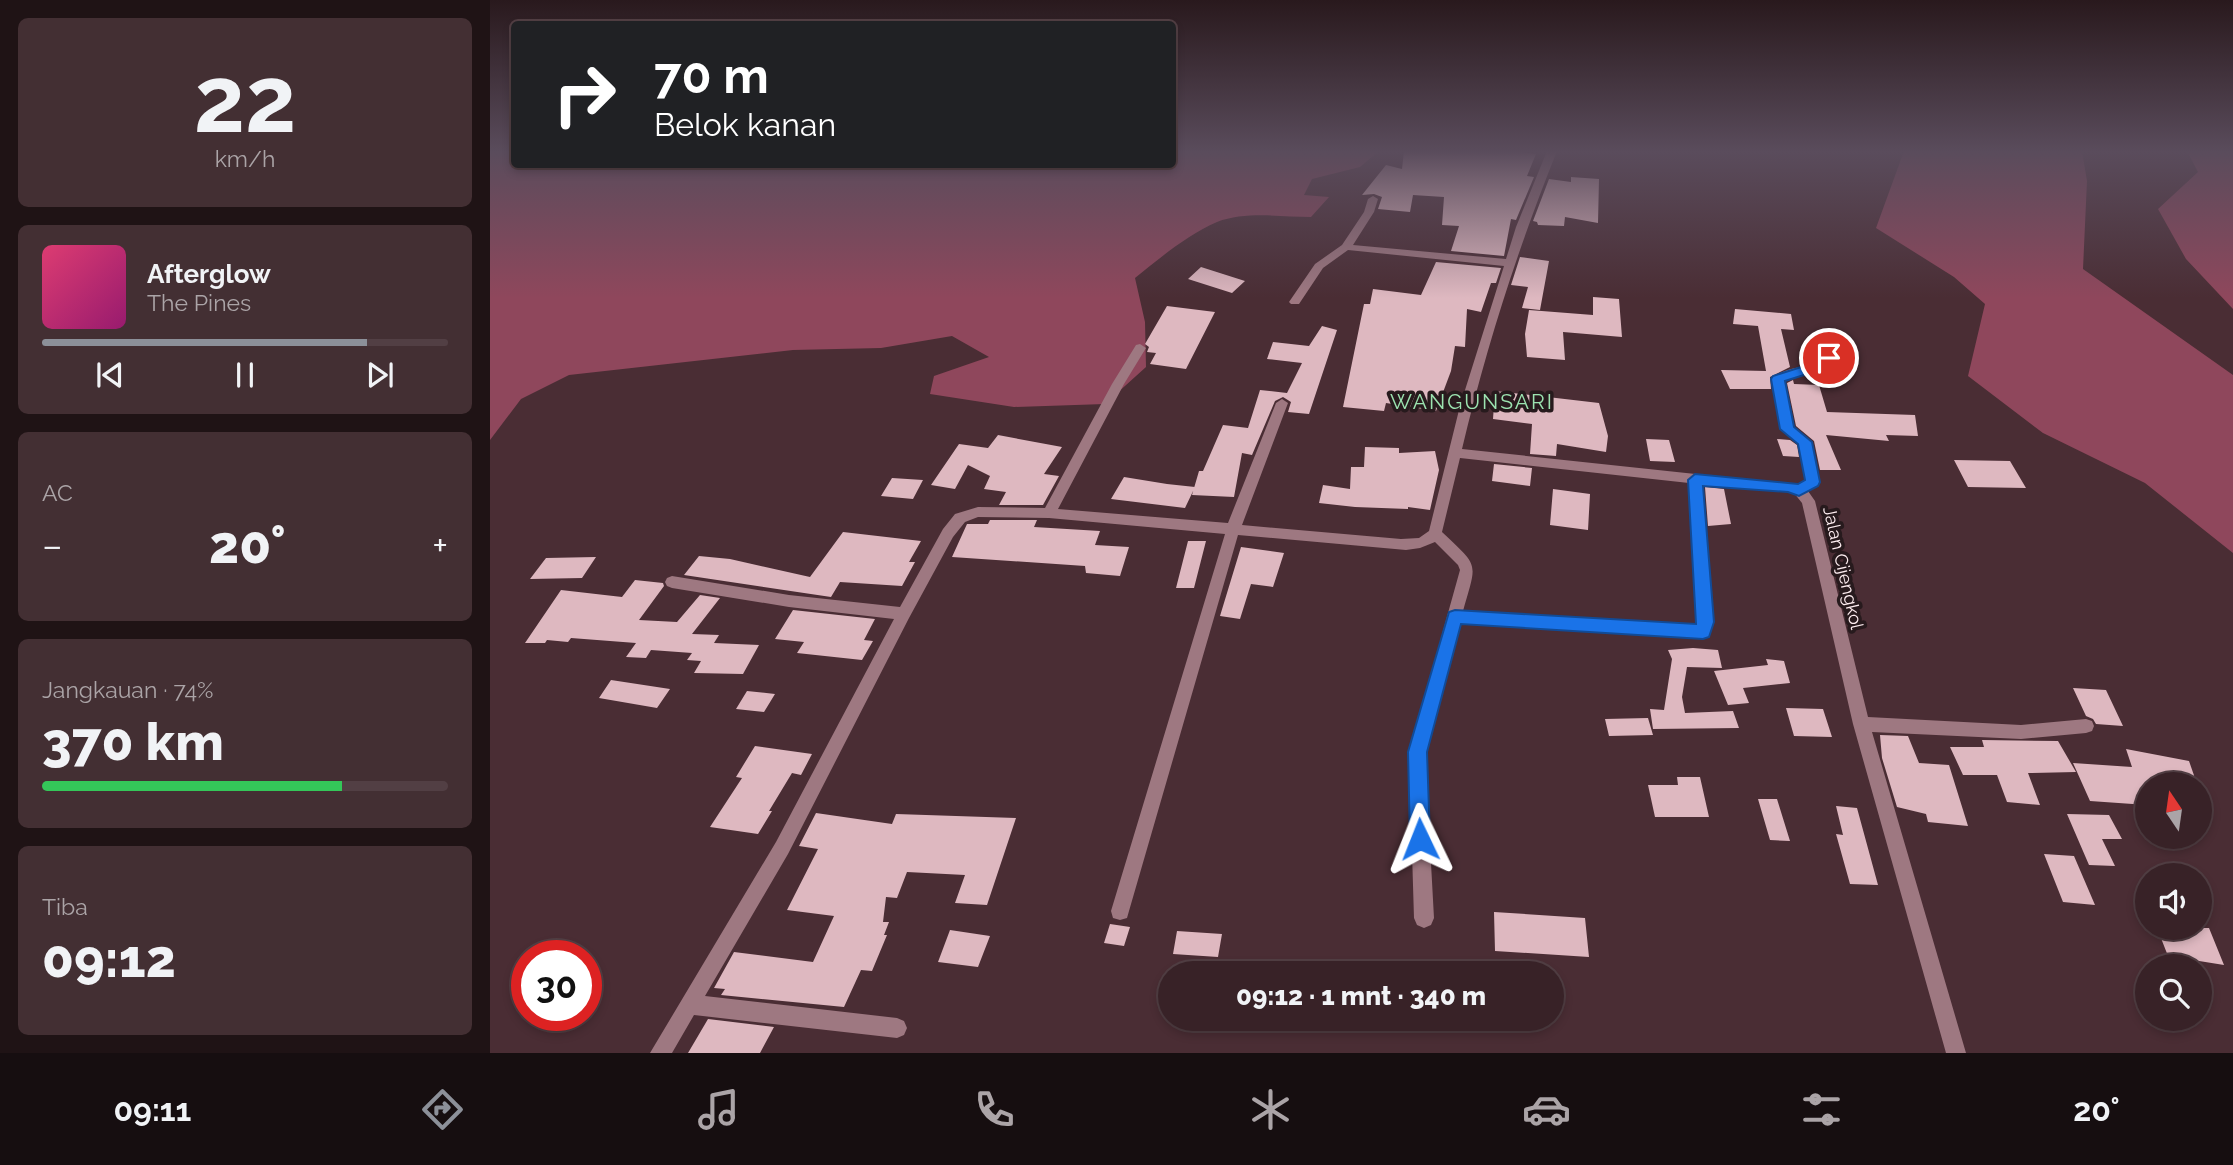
<!DOCTYPE html>
<html lang="id">
<head>
<meta charset="utf-8">
<style>
	:root { --surface:#382227; --page:#432f33; --text:#f1f3f6; --muted:#aba4a7; --line:#523f44; --accent:#8c9099 }
	body { margin:0; font-family:Raleway,sans-serif; background:var(--page); color:var(--text); height:100vh; display:flex; flex-direction:column; font-size:26px; white-space:nowrap }
	* { box-sizing:border-box; margin:0 }
	p { font-size:23px; color:var(--muted) }
	.icon { flex:none; width:38px; height:38px; fill:none; stroke:currentColor; stroke-width:2; stroke-linecap:round; stroke-linejoin:round }
	.map { position:relative; flex:1; overflow:hidden }
	.drawer { display:flex; flex-direction:column; gap:18px; padding:18px; background:#1f1315; width:490px }
	.drawer>* { flex:none }
	.banner { position:absolute; left:21px; top:21px; width:665px; height:147px; border-radius:7px; box-shadow:0 4px 10px #0003,0 0 0 2px var(--line); background:#202124; color:#fff; overflow:hidden }
	.needle { width:46px; rotate:347deg }
	.buttons { position:absolute; left:1645px; top:772px; display:grid; gap:14px }
	.buttons a { display:grid; place-items:center; width:77px; height:77px; border-radius:50%; background:var(--surface); box-shadow:0 4px 10px #0003,0 0 0 2px var(--line); font-size:35px }
	.speed { position:absolute; left:21px; top:940px; display:flex; gap:14px; font-size:35px; font-weight:700; text-align:center }
	.speed>* { display:grid; place-content:center; width:91px; height:91px; border-radius:50%; background:var(--surface); box-shadow:0 4px 10px #0003,0 0 0 2px var(--line); line-height:1 }
	.speed .limit { border:10px solid #d22; background:#fff; color:#111 }
	.pin { position:absolute; display:grid; place-items:center; width:60px; height:60px; color:#fff; margin:-30px; border:4px solid #fff; border-radius:50%; box-shadow:0 2px 7px #0007 }
	.me { position:absolute; width:77px; margin:-38px; rotate:358deg; stroke-linejoin:round; filter:drop-shadow(0 0 5px #0008) }
	.turn { display:flex; align-items:center; gap:24px; height:147px; padding:0 28px; font-size:32px }
	.turn .icon { width:91px; height:91px; stroke-width:2.5 }
	.turn b { display:block; font-size:49px; line-height:60px }
	.big { font-size:52px; font-weight:800; line-height:1.1 }
	.drawer .widget { flex:1; display:flex; flex-direction:column; justify-content:center; gap:10px; min-width:0; padding:0 24px; border-radius:10px; background:var(--page) }
	.drawer .dial { align-items:center; gap:0 }
	.dial b { font-size:91px; line-height:1 }
	.song { display:flex; align-items:center; gap:21px }
	.cover { width:84px; height:84px; border-radius:10px; background:linear-gradient(135deg,hsl(340 70% 55%),hsl(320 70% 35%)) }
	.played { height:7px; border-radius:4px; background:linear-gradient(90deg,var(--accent) 80%,var(--line) 80%) }
	.keys { display:flex; justify-content:space-around; direction:ltr }
	.heat { display:flex; justify-content:space-between; align-items:center; font-size:38px; direction:ltr }
	.charge { height:10px; border-radius:5px; background:linear-gradient(90deg,#34c759 74%,var(--line) 0) }
	.trip { position:absolute; left:668px; top:961px; width:406px; height:70px; border-radius:35px; background:var(--surface); box-shadow:0 4px 10px #0003,0 0 0 2px var(--line); font-weight:800; line-height:70px; text-align:center }
	.tabs { display:flex; height:112px; justify-content:space-around; align-items:center; background:#160e10; color:var(--muted) }
	.tabs .icon { width:49px; height:49px }
	.tabs .active { color:var(--accent) }
	.tabs b { font-size:32px; color:var(--text) }
	main { display:flex; flex:1; min-height:0 }
	.map>svg:first-child { display:block }
	.green { fill:#8f475c }
	.building { fill:#deb8c0 }
	.lines { fill:none; stroke-linecap:round; stroke-linejoin:round }
	.street { fill:#9e7881; fill-rule:evenodd }
	.route { fill:#1a73e8; stroke:#114b97; stroke-width:2 }
	.labels { text-anchor:middle; stroke-width:7; stroke-linejoin:round; paint-order:stroke }
	.street-label { font-size:18px; fill:#fdedf0; stroke:#271a1d }
	.quarter-label { font-size:21px; letter-spacing:2px; fill:#9ce3b0; stroke:#271a1d }
</style>
</head>
<body>
<main>
<section class="drawer">
<div class="widget dial"><b>22</b><p>km/h</p></div>
<div class="widget">
<div class="song"><i class="cover"></i><div><b>Afterglow</b><p>The Pines</p></div></div>
<div class="played"></div>
<div class="keys"><svg class="icon" aria-label="previous" viewBox="0 0 24 24"><path d="M18 5L8 12l10 7zM5 5v14"/></svg><svg class="icon" aria-label="pause" viewBox="0 0 24 24"><path d="M8 5v14M16 5v14"/></svg><svg class="icon" aria-label="next" viewBox="0 0 24 24"><path d="M6 5l10 7-10 7zM19 5v14"/></svg></div>
</div>
<div class="widget"><p>AC</p>
<div class="heat"><a>−</a><b class="big">20°</b><a>+</a></div>
</div>
<div class="widget"><p>Jangkauan · 74%</p><b class="big">370 km</b><div class="charge"></div></div>
<div class="widget"><p>Tiba</p><b class="big">09:12</b></div>
</section>
<div class="map">
<svg width="1743" height="1053" viewBox="0 0 1743 1053">
	<rect width="100%" height="100%" fill="#4a2d34"/>
	<path class="green" d="M0,151H24V164H682L683,151H889L870,167L822,179L814,195L839,197L821,217C791,217 756,211 727,222C697,235 670,258 645,278L655,322L656,367L615,404L524,407L440,394L444,376L499,357L462,336L391,348L303,350L79,375L31,399L0,440Z
		M1414,151H1592L1597,181L1593,269L1743,375V553L1655,483L1553,433L1478,376L1495,304L1464,277L1386,228Z
		M1697,151H1743V309L1696,259L1668,209L1708,172Z"/>
	<path class="building" d="M914,151H1020L1046,154L1037,176L1044,177L1026,220L1021,219L1014,256L961,251L969,226L952,225L954,197L923,195L920,212L888,209L892,197L884,194L872,195L896,165L912,169Z
		M1081,177L1109,179L1108,223L1075,217L1074,226L1048,225L1047,222L1043,221L1059,179L1081,182Z
		M1030,257L1059,261L1050,310L1032,308L1038,287L1021,285Z
		M946,262L1011,268L1006,283H1001L991,312L977,309L975,347L965,346L961,371L946,411L896,403L894,411L853,407L874,304H880L883,289L931,295Z
		M711,267L755,281L742,293L698,279Z
		M1103,297L1129,299L1132,337L1073,332L1075,360L1037,357L1035,334L1039,310L1103,315Z
		M677,306L725,312L696,369L660,364L666,353L657,352L659,347L655,344Z
		M1245,309L1301,314L1304,330L1291,329L1300,367L1280,377L1281,389H1240L1231,370L1276,371L1268,326L1243,324Z
		M832,326L847,330L819,414L798,412L801,402L793,397L785,401L762,455L752,453L744,497L702,495L709,471H713L733,425L758,428L770,390L797,393L812,363L777,359L783,342L819,346Z
		M1303,380L1304,384L1329,385L1337,412L1425,415L1428,436L1396,435L1399,441L1336,435L1351,470H1330L1324,441L1306,426L1297,383Z
		M1005,391L1109,403L1118,436L1116,452L1067,444L1066,456L1040,454L1042,424L1003,419Z
		M508,435L572,447L554,474L569,476L553,505H509L516,492L494,489L500,476L478,465L465,489L441,485L469,444L498,448Z
		M1156,439L1179,440L1185,462L1160,461Z
		M1287,439L1300,440L1307,445L1309,457L1293,456Z
		M875,447L909,448V453L945,451L949,470L940,510L918,507V509L865,507L829,503L833,485L860,489L861,467H874Z
		M1464,460L1520,461L1536,488L1478,487Z
		M1004,464L1042,468L1040,486L1002,481Z
		M634,477L677,484L705,487L695,508L621,499Z
		M402,478L433,480L423,499L391,496Z
		M1215,487L1234,489L1241,524L1218,526Z
		M1063,489L1100,494L1098,530L1060,525Z
		M500,520H547L544,527L610,531L605,545L639,547L630,576L596,573L595,566L462,557L477,524H498Z
		M353,532L431,541L419,562H425L412,586L350,582L341,597L194,575L209,556L240,559L320,577Z
		M698,541H716L704,588H686Z
		M751,547L794,553L783,587L761,584L750,619L730,616Z
		M106,557L92,578L40,579L56,558Z
		M145,580L173,583L174,586L149,620L187,622L210,595L230,598L202,634L229,635L224,643L269,645L253,674L204,673L211,661L197,660L202,653L161,650L156,658L136,657L146,643L81,638L78,642L57,640L55,643H35L71,590L132,597Z
		M303,610L385,619L374,640L383,641L372,660L307,653L314,642L285,639Z
		M1203,648L1228,650L1232,668L1197,667L1192,697L1195,713L1243,711L1249,728L1163,729L1160,709L1174,710L1182,659L1178,650Z
		M1276,659L1294,661L1300,683L1253,688L1259,703L1238,705L1224,671L1278,665Z
		M121,680L180,689L167,708L109,698Z
		M1583,688L1616,690L1633,726L1606,724L1603,719L1596,716Z
		M257,691L285,694L274,712L246,709Z
		M1296,708L1333,709L1342,737L1304,736Z
		M1158,718L1163,735L1119,736L1115,719Z
		M1390,735L1418,736L1429,763L1459,765L1478,826L1438,822L1436,814L1407,807L1392,758Z
		M1492,740L1568,741L1586,772L1538,773L1550,805L1517,802L1507,775H1473L1460,747H1494Z
		M265,746L322,754L311,775L302,773L279,811H282L268,834L220,827L252,778L246,777Z
		M1636,749L1699,761L1707,784H1657V805L1600,801L1583,763L1642,767Z
		M1187,777H1210L1219,817H1165L1158,785H1188Z
		M1268,799H1287L1300,841L1280,840Z
		M1346,806L1367,808L1388,885L1360,884L1346,834L1353,835Z
		M326,813L402,824L406,814L526,818L497,905L465,903L475,875L417,872L407,898L396,897L393,922H399L394,935H397L382,971L371,970L354,1007L231,995L235,989L224,988L244,952L323,962L344,916L297,910L328,849L309,846Z
		M1577,814L1619,815L1632,839H1612L1625,866L1599,865Z
		M1554,854L1584,856L1605,905L1573,902Z
		M1004,912L1095,918L1099,957L1005,951Z
		M620,924L640,927L634,946L614,943Z
		M1667,928H1719L1734,965L1678,956Z
		M460,930L500,936L488,967L448,962Z
		M687,931L732,934L728,957L683,954Z
		M218,1019L284,1027L270,1053H198Z"/>
	<g class="lines">
		<path class="street" d="M1057,151H1067C1028,248 996,348 972,449L1308,485L1316,481L1309,444L1292,429L1282,379C1303,360 1324,376 1342,343H1350L1352,346C1340,373 1318,370 1294,381L1304,427L1321,442L1330,483L1318,491L1325,501L1378,717L1531,725L1596,719L1602,721L1604,726L1602,731L1596,733L1531,739L1382,732L1476,1053H1456L1363,724L1312,503L1304,493L1299,492L1212,484L1223,623L1218,636L1213,638L970,624L935,753L944,918L941,925L934,928L927,925L924,918L919,753L970,570L968,565L945,542L930,548L916,550L748,535L639,911L637,918L630,920L623,918L621,911L735,534L559,518L488,517L475,522L463,537L419,618L298,854L215,996L407,1018L414,1021L417,1028L414,1035L407,1038L204,1015L182,1053H160L286,842L404,619L299,607L182,588L177,586L175,582L177,578L182,576L299,595L410,607L453,529L465,514L488,507L555,508L622,384L646,345L650,344L656,348L634,384L568,509L738,523L786,403L792,399L798,403L752,525L911,539L929,538L939,531L970,406L1014,266L858,250L833,268L809,304H801L799,302L825,264L852,245L874,212L878,199L883,196L888,199L884,212L863,245L1016,259L1026,227ZM970,458L1199,483L1207,625L973,611C987,561 990,568 952,532Z"/>
	</g>
	<linearGradient id="sky" x2="0" y2="1"><stop stop-color="#29191d"/><stop offset="0.51" stop-color="#5a4c5c"/><stop offset="1" stop-color="#5a4c5c" stop-opacity="0"/></linearGradient>
	<rect width="1743" height="298" fill="url(#sky)"/>
	<path class="route" d="M1339,354L1346,358L1336,368L1295,381L1304,427L1322,442L1330,482L1328,486L1309,496L1298,492L1213,486L1224,622L1219,637L1213,639L971,624L937,752L940,839L937,846L930,849L923,846L920,839L918,752L959,612L965,610L1206,624L1198,480L1205,474L1308,484L1315,480L1308,444L1290,429L1281,379L1283,376L1327,362Z"/>
	<g class="labels">
		<g class="street-label">
			<text transform="translate(1353 568) rotate(77)" y="6">Jalan Cijengkol</text>
		</g>
		<g class="quarter-label">
			<text x="982" y="409">WANGUNSARI</text>
		</g>
	</g>
</svg>
<div class="buttons">
<a><svg class="needle" viewBox="-14 -14 28 28"><path d="M0-13l5 13h-10z" fill="#e53935"/><path d="M0 13l5-13h-10z" fill="#aba4a7"/></svg></a>
<a><svg class="icon" aria-label="sound" viewBox="0 0 24 24"><path d="M4 9h4l5-4v14l-5-4H4zM17 9q2 3 0 6"/></svg></a>
<a><svg class="icon" aria-label="search" viewBox="0 0 24 24"><circle cx="10" cy="10" r="6"/><path d="M15 15l6 6"/></svg></a>
</div>
<div class="speed"><div class="limit">30</div></div>
<div class="pin" style="left:1339px;top:358px;background:#d93025"><svg class="icon" aria-label="arrive" viewBox="0 0 24 24"><path d="M6 21V4h12l-3 4 3 4H6"/></svg></div>
<svg class="me" style="left:930px;top:839px" viewBox="-20 -20 40 40"><path d="M0-17L14 15 0 8-14 15z" fill="#1a73e8" stroke="#fff" stroke-width="4"/></svg>
<div class="trip">09:12 · 1 mnt · 340 m</div>
<div class="banner">
<div class="turn"><svg class="icon" aria-label="right" viewBox="0 0 24 24"><path d="M7 20v-9h11M14 6l5 5-5 5"/></svg><div><b>70 m</b>Belok kanan</div></div>
</div>
</div>
</main>
<nav class="tabs">
<b>09:11</b>
<svg class="icon active" aria-label="directions" viewBox="0 0 24 24"><path d="M12 3l9 9-9 9-9-9zM9 14v-3h6M13 9l2 2-2 2"/></svg>
<svg class="icon" aria-label="music" viewBox="0 0 24 24"><path d="M9 18V5l10-2v13"/><circle cx="6" cy="18" r="3"/><circle cx="16" cy="16" r="3"/></svg>
<svg class="icon" aria-label="phone" viewBox="0 0 24 24"><path d="M5 4h4l2 5-3 2q2 4 5 5l2-3 5 2v4C11 20 4 13 5 4z"/></svg>
<svg class="icon" aria-label="climate" viewBox="0 0 24 24"><path d="M12 3v18M4 7l16 10M4 17L20 7"/></svg>
<svg class="icon" aria-label="car" viewBox="0 0 24 24"><path d="M5 17H2v-5l4-1 3-4h7l3 4 3 1v5h-3M9 17h6M6 11h13"/><circle cx="7" cy="17" r="2"/><circle cx="17" cy="17" r="2"/></svg>
<svg class="icon" aria-label="filters" viewBox="0 0 24 24"><path d="M4 7h16M4 17h16"/><circle cx="9" cy="7" r="2"/><circle cx="15" cy="17" r="2"/></svg>
<b>20°</b>
</nav>
</body>
</html>
